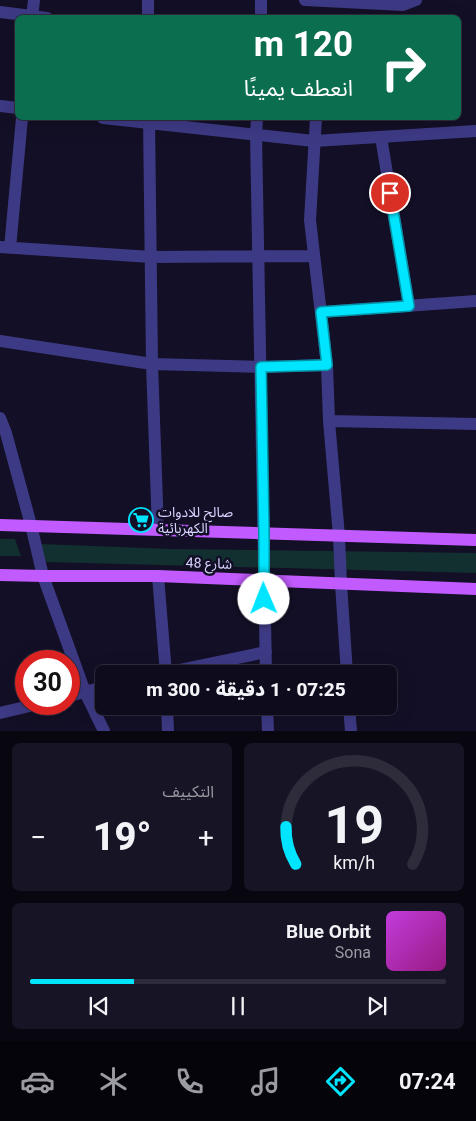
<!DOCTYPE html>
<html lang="ar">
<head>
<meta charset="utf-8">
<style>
	:root { --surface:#0e0b1c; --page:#171425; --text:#f1f3f6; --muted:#9b9ba3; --line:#2e2b3b; --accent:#00e5ff }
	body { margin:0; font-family:Roboto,"Noto Sans Arabic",sans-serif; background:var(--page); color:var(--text); direction:rtl; height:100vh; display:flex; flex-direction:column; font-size:19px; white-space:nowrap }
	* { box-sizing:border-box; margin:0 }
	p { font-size:16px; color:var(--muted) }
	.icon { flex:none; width:28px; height:28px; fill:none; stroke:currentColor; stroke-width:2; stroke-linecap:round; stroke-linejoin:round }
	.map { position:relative; height:731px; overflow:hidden; direction:ltr }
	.drawer { display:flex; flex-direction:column; gap:12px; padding:12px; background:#08060f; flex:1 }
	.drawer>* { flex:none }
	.guide { position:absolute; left:15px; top:15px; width:446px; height:105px; border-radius:8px; box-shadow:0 5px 20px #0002,0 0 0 1px var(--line); direction:rtl; background:#0b6e4f; color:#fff; overflow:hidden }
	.speed { position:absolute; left:15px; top:650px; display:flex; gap:10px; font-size:25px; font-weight:700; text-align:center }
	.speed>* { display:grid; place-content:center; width:65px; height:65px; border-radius:50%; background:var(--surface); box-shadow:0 5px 20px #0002,0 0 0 1px var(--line); line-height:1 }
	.speed .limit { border:8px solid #d22; background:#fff; color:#111 }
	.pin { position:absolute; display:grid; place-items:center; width:42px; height:42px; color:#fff; margin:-21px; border:2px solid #fff; border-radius:50%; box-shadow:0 1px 5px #0007 }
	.me { position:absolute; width:55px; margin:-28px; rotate:359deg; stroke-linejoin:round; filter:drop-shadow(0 0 4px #0008) }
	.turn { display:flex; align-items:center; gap:18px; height:105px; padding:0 25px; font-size:22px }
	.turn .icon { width:65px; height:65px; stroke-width:2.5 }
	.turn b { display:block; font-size:35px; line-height:42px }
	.big { font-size:38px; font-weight:800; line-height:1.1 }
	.drawer .tile { flex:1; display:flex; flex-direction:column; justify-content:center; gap:8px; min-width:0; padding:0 18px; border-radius:8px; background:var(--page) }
	.drawer .dial { align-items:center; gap:0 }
	.dial svg { height:130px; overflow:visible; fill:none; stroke:var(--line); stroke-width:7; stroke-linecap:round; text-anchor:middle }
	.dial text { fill:var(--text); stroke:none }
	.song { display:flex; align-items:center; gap:15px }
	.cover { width:60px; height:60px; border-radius:8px; background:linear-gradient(135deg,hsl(290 70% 55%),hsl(310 70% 35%)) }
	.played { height:5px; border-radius:2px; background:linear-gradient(90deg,var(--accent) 25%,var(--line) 25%) }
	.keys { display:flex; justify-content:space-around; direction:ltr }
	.heat { display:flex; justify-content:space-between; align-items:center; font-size:28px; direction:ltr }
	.drawer .tiles { flex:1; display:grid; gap:12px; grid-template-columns:1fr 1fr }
	.tile:last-child { grid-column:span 2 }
	.trip { position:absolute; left:95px; top:665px; width:302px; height:50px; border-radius:8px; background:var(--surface); box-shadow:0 5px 20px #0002,0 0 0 1px var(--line); font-weight:800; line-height:50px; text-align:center; direction:rtl }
	.menu { display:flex; height:80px; justify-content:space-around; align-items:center; background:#06040b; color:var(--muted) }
	.menu .icon { width:35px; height:35px }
	.menu .on { color:var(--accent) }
	.menu b { font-size:22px; color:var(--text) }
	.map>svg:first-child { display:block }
	.green { fill:#12302f }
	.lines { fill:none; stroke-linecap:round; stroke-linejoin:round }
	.street { stroke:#3d3a85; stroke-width:12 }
	.primary { stroke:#c25bff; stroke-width:12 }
	.route-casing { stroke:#0095a6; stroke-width:12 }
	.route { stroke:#00e5ff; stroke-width:9 }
	.labels { text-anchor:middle; stroke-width:5; stroke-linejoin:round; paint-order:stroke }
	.poi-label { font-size:14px; fill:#d9d4ff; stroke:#130f26; text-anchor:start }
	.street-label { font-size:14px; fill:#d9d4ff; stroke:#130f26 }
</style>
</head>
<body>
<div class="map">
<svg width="476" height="731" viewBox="0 0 476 731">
	<rect width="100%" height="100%" fill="#130f26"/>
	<path class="green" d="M0,539H15L21,556H0Z
		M40,544L172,549L476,553V573L45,562Z"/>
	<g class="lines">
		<path class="street" d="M148,0V18
			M305,0L403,5L416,0
			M0,12L47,18
			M32,18L34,0
			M261,18V0
			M0,106L18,108
			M103,118L314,141L476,131
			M149,118L152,364L158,530
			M257,118L256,135L266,674
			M316,118L310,220L327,365L329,421L339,536L341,584L347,674
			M381,137L409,306
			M0,247L151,257L314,256
			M10,248L22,118
			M321,312L476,301
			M0,341L152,364L261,367L327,365
			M0,418L6,433L31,525L43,576L85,692L104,731
			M329,421L476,424
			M158,576L166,674
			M160,674L266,652
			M69,696L104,687
			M167,706L168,731
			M267,706L268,731
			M349,706L351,731
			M0,713L38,704"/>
		<path class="primary" d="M0,525L476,540
			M0,575L43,576H158L476,589"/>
	</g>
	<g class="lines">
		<defs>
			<path id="route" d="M264,599V534L261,367L327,365L321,312L409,306L390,193"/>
		</defs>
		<use href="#route" class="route-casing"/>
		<use href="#route" class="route"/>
	</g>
	<defs>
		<symbol id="supermarket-ring" viewBox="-11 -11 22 22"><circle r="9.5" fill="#130f26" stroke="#00e5ff" stroke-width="1.5"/><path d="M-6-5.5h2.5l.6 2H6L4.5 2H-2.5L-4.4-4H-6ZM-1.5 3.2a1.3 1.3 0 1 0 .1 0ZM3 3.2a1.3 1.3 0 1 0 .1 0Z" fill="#00e5ff"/></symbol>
	</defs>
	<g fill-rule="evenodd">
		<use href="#supermarket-ring" x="127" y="506" width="28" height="28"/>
	</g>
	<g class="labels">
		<g class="poi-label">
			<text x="158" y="517">صالح للادوات<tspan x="158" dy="16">الكهربائية</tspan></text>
		</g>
		<g class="street-label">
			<text transform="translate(209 563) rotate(2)" y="5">48 شارع</text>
		</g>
	</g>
</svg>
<div class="speed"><div class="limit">30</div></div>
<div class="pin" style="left:390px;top:193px;background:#d93025"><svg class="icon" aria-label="arrive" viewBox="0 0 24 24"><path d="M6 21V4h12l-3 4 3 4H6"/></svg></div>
<svg class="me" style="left:264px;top:599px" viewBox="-20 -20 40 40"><circle r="19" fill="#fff"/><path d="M0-13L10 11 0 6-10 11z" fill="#00e5ff"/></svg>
<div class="trip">07:25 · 1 دقيقة · 300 m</div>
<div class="guide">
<div class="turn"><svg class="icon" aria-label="right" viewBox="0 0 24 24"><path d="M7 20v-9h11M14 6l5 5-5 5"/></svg><div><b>120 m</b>انعطف يمينًا</div></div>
</div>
</div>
<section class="drawer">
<div class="tiles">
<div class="tile dial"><svg viewBox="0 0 100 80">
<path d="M14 69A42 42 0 1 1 86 69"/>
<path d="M14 69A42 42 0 0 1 8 46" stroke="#00e5ff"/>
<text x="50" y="56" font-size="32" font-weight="700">19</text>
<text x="50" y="72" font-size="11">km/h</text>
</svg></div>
<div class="tile"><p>التكييف</p>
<div class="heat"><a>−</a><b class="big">19°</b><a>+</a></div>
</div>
<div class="tile">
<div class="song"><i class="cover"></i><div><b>Blue Orbit</b><p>Sona</p></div></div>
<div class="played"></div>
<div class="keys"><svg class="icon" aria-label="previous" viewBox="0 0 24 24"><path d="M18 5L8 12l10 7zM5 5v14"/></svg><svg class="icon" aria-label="pause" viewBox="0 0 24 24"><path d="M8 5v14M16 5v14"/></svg><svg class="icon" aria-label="next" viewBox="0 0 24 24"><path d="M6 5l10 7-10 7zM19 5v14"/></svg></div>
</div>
</div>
</section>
<nav class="menu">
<b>07:24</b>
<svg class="icon on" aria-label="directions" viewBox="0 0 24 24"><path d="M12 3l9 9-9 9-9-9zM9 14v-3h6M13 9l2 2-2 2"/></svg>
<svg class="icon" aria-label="music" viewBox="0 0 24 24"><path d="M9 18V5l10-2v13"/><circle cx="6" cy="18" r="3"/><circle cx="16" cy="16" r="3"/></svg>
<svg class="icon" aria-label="phone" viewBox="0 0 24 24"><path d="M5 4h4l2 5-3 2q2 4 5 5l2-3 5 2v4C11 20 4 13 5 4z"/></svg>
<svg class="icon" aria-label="climate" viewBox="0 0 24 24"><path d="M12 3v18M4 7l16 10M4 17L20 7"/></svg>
<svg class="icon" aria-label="car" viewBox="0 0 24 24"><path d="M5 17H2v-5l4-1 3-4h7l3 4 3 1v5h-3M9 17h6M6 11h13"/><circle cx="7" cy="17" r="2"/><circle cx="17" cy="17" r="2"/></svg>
</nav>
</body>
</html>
